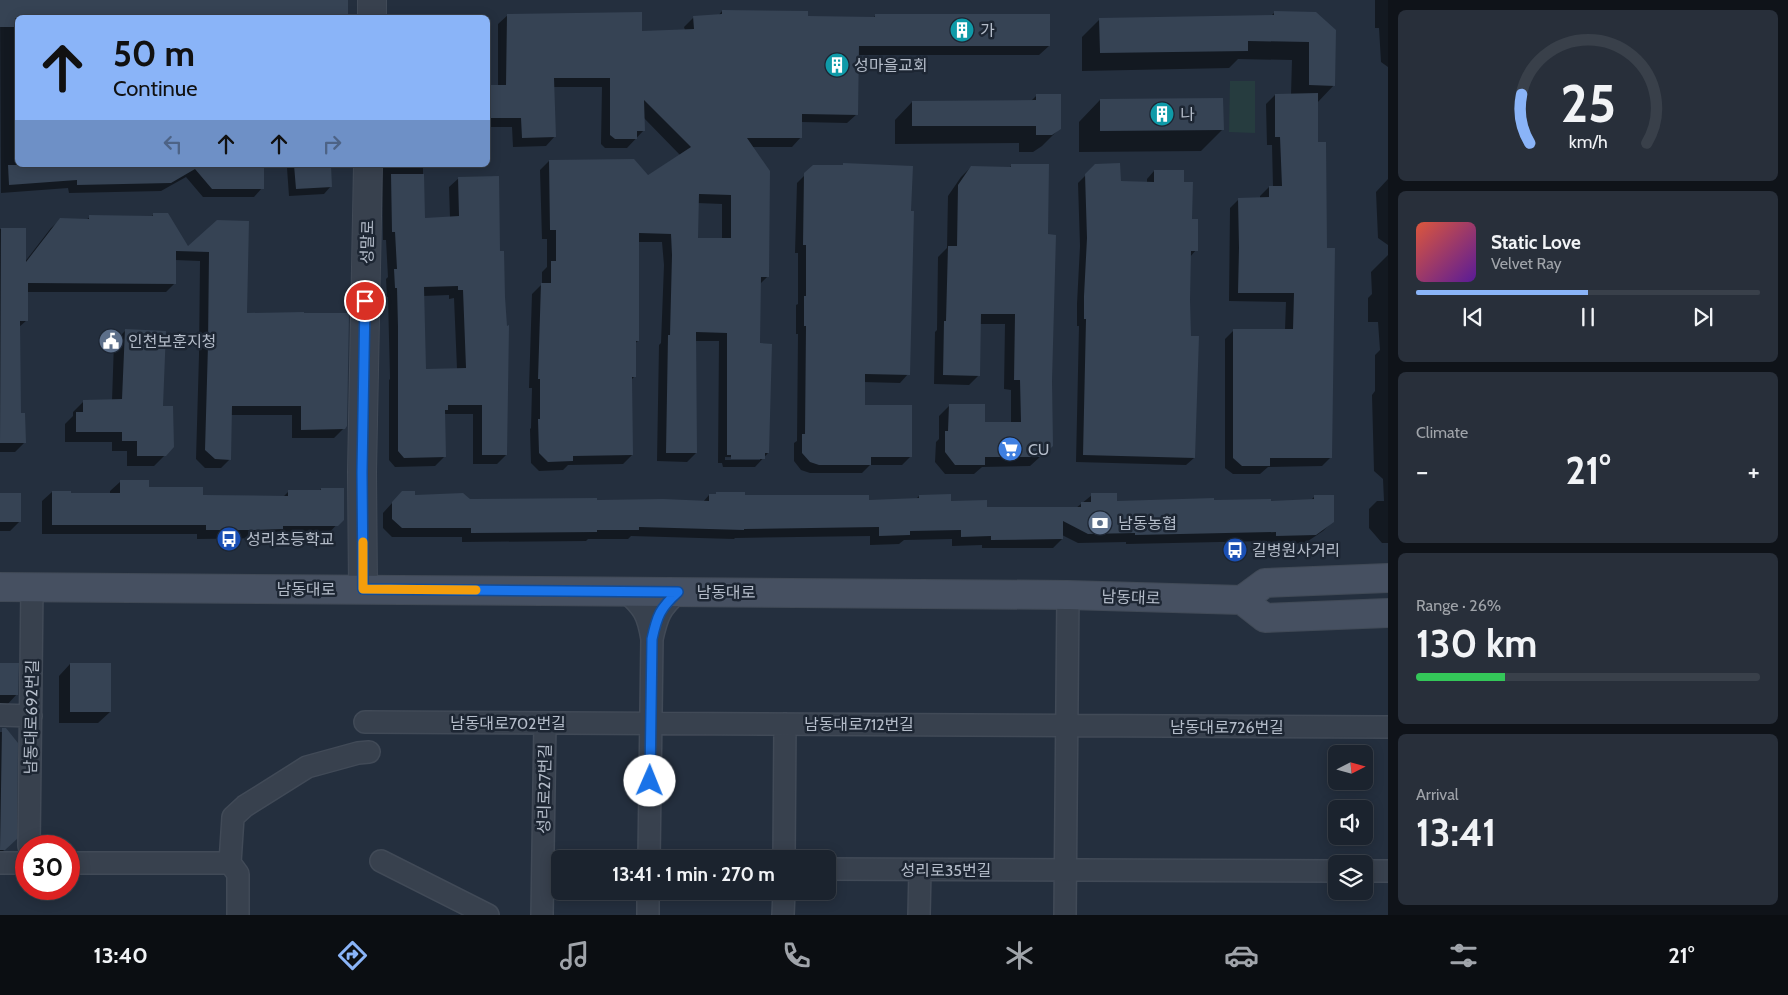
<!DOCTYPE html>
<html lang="en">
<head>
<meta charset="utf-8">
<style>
	:root { --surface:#1b232e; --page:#282f3a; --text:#f1f3f6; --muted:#a0a4aa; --line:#39404a; --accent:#8ab4f8 }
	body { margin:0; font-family:Cabin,"Noto Sans KR",sans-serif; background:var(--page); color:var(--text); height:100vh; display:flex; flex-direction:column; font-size:19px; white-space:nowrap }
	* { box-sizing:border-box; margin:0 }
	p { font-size:16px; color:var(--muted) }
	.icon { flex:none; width:28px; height:28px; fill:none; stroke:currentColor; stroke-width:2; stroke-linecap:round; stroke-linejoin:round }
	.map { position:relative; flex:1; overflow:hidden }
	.panel { display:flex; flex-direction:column; gap:10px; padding:10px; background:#0f1319; width:400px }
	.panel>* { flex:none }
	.hud { position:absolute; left:15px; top:15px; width:475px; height:152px; border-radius:8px; box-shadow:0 2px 12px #0003,0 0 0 1px var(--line); background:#8ab4f8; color:#111; overflow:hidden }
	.needle { width:32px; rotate:84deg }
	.fabs { position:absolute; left:1328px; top:745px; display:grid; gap:10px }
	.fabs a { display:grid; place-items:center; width:45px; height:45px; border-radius:8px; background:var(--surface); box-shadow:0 2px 12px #0003,0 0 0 1px var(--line); font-size:25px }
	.speed { position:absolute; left:15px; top:835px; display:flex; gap:10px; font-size:25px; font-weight:700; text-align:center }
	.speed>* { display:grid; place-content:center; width:65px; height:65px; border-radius:50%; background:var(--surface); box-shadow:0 2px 12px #0003,0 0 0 1px var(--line); line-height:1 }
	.speed .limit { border:8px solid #d22; background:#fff; color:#111 }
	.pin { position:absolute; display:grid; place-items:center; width:42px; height:42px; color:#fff; margin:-21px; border:2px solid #fff; border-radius:50%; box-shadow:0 1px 5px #0007 }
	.me { position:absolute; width:55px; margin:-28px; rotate:1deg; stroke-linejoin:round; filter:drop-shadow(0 0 4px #0008) }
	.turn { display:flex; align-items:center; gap:18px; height:105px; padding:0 15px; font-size:22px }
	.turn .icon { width:65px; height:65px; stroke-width:2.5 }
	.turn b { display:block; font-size:35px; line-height:42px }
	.lanes { display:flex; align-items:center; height:48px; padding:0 15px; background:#0003; justify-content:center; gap:25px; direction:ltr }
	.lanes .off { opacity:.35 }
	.big { font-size:38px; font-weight:700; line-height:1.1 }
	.panel .tile { flex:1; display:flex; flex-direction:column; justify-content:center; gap:8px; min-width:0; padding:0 18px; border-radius:8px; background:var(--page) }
	.panel .dial { align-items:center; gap:0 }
	.dial svg { height:130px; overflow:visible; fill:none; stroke:var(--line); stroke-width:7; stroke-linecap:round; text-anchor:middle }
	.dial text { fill:var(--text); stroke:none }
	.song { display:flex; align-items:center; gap:15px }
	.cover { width:60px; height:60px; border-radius:8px; background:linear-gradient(135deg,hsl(10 70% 55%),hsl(270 70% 35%)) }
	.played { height:5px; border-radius:2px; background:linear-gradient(90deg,var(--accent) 50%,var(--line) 50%) }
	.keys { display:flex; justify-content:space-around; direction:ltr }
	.heat { display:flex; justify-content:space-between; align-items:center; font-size:28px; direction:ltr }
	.charge { height:8px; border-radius:4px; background:linear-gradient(90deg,#34c759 26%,var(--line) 0) }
	.trip { position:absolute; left:551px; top:850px; width:285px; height:50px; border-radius:8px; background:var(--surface); box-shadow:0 2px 12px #0003,0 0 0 1px var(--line); font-weight:700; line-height:50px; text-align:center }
	.menu { display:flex; height:80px; justify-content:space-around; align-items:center; background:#0b0e12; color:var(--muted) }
	.menu .icon { width:35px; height:35px }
	.menu .selected { color:var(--accent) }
	.menu b { font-size:22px; color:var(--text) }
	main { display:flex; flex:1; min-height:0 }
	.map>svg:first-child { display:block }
	.green { fill:#263c3f }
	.shadow { fill:#0007; fill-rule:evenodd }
	.building { fill:#364354; fill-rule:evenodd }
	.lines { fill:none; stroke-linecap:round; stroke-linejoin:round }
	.minor-casing { stroke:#414a57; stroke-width:24 }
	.tertiary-casing { stroke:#414a57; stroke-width:30 }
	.secondary-casing { stroke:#414a57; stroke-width:30 }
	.minor { stroke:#38414e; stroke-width:21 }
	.tertiary { stroke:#38414e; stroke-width:28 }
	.secondary { stroke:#465061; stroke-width:28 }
	.route-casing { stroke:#114b97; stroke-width:12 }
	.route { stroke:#1a73e8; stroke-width:9 }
	.slow { stroke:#f59e0b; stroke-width:9 }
	.labels { text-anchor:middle; stroke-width:5; stroke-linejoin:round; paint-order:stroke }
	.poi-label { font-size:16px; fill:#b4bcc9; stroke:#1d2633; text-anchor:start }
	.street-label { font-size:16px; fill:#b4bcc9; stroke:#1d2633 }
</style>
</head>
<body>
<main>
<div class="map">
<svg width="1388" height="915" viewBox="0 0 1388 915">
	<rect width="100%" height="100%" fill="#242f3e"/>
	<path class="green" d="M1230,81H1255V133L1229,132Z"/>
	<path class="shadow" d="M0,0H347V18H195V5L181,18H18V165H262V188L254,197H203L186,177L161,191L69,193L68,188L1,193Z
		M1375,0H1388V67L1381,62L1379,28H1375Z
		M722,11L807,17L872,19L876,15L1049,46L1039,55H858L857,114L847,123L801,122V137L792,147H751L768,276L760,284L759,345L768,453L755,467H723L722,463H718L719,341H695L696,453L687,462L657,461L659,345L661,343L664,265L662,242H637L638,341L634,344V377L631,380L632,455L623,464L568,465L563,470L539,471L531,463L530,429L531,428L532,388H529L532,294L542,284V272L547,267V239H542L540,170L549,161L647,176L680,155L643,117L644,130L627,148H605L601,144L602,87H553L555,136L546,146L513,147L512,127H488V86H498V24L508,15L641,33L685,30L684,27L694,17L718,16ZM697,203L722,204V240H697ZM725,457L760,458V460H725Z
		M1274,13H1316L1334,85L1317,103V144L1330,458L1322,466L1268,467L1260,474H1233L1225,468V339L1234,330H1285L1286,302L1229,301L1230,208L1239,199H1260V196L1269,187H1273L1272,145H1267L1266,104L1275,95H1291L1292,60L1238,59L1229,68L1082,71V37L1100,19L1271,16Z
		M418,16H438V18H416Z
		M1037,95L1060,128L1042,146L1033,152H1019V143L895,144V120L912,102H1030Z
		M1100,100L1223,129L1201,151L1079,152V122Z
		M844,164L908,374L900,383L863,382L864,406L911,456L902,465H870L862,473H810L801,470L794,461V443L797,441L798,334H796V305L798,304V253H795L797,183L814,166L841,167Z
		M290,165H330L331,186L324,194L289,196L287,168Z
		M382,165H449L447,167H423V219L450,218L449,187L459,178L506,455L497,464H473V414H444V457L435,466L395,467L389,460V380L390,379L388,297H387L386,279L388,277L386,240H383ZM449,295V299L454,298L457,369L424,370L423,296Z
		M1012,165L1041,456L1030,466L982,467L974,474H945L935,462L936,442L939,439V416L949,406L984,424L1011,423V390L1004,389L1005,324H979V375L969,385L934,384L935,332L937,330L938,257L947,248L948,196L961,177L971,167L1009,168Z
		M1096,165L1120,182L1147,183V179L1154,171L1183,183L1196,250L1190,257L1189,300L1194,458L1186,465L1076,462L1079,326H1077V304L1080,246L1078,183Z
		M1388,179V245L1378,238L1376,192Z
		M154,214L188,248L217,222L245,314L344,428L334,438H292V415H231L230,459L221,468H205L196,459L199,355L200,261L175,260V283L166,292H27V320L18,328L19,415L24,443L15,452H0V229H25L24,263L51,228L61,219L86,220L90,217H151Z
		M1388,255V543H1382L1369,528V509L1377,501H1384L1383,479L1374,471L1372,395L1375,391V355L1380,350L1378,322H1368V298L1372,294L1371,272Z
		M125,331L162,407L165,455L154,466H127V451H112V442H65V424L73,416V412L84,401H112L114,342Z
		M120,482L148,488L202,496L283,497L288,492L319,491L321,489L342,519L327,535L275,536L272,538L197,539V534H42V501L52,492L70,495L110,494V491Z
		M717,493L744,497L868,501L915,500L919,496L986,508H1076L1092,495L1116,503L1269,502L1310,501L1314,497L1333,521L1323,531L1305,543L1267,545V541L1126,544V542L1078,543L1062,535V539L1053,548H982V545L952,546V539L904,540L899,544L870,545V536L735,538L734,539L631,536L628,539H588L586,541L462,542V537H392L383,528V513L393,502L414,496L469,500L703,502L709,495L714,496Z
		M0,494L20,521L10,531H0Z
		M0,664L17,694L6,706H0Z
		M70,664L110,712L98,723H59V676Z
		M0,732H8L15,839L0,854Z"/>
	<path class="building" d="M0,0H348V18L179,15V18H15V27H0Z
		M722,10L808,11V16L875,17V14H1050V46H859L858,115L802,114V138H747L770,171L769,277H761L760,343L772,344L769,453H765V459H731V455H727V333L696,332L697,453H666L668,335H670L672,255L671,234L639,233V341H636V377H632L633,455L573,456V461L548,462L539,453L538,419H540V379H538L541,283H551V261H556V230H550L549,160L634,159L648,175L691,147L644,100L645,131H637V139H615L610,135V78H554L556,137L522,138L521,118H488V85H506L507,14L642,12V31L694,29L693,16L722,14ZM699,194L731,195V238H698Z
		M1274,11L1316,12L1336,30L1335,86L1309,85V42L1248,41V51L1100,53L1099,18L1274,15Z
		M1318,93V142H1326L1327,248H1335L1332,458H1270V466H1242L1233,458V329H1293L1294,293H1238L1239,248L1238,198L1269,197V186H1282L1280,137H1275V94Z
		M1036,94H1061V129L1052,135H1036V126H912V101L1036,100Z
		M1223,98L1224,130L1100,131V99Z
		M843,163L913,166L911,211H914L910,375L865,374V405H912V457H871V465H819L810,462L802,453V434H805L806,326H804V296H806V245H803L804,173L813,165H843Z
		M1120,163L1121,181L1154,182V170H1184V182H1193L1192,219H1198V251H1191L1190,300L1191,336H1199L1195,458L1083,455L1086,319H1084V296L1087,238L1085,174L1095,164Z
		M1011,164H1049L1048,234L1056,235L1052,381L1053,446L1041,457H985V465H955L945,452V431H948L949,404H985V422H1021L1020,380H1014L1015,314H981L980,376L943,375L944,321H946L948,246H957L958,185L971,166L1011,167Z
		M8,165H264V189H212L195,169L171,183L77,185V180L9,185Z
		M294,165H331L332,187L296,189Z
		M391,174H424L425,218L459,216L458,177L499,176L500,251H504L505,297L507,326L509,325L507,455H482V405H448V410H445L446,457L404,458L398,451V327L397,288H395L394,269H397L395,232H392ZM458,286V290H463L466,368L426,369L424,287Z
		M153,213H168L188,246L217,220L249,221L247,313L304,312V313H349L347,426L345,429L301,430V406H232L231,460L215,459L205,450L208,345L209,252L176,251V284L28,283V321H20L21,413H25L26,443H0L1,228H26V262L60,218L89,219V215L153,216Z
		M125,329L166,331L163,406H173L174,447L166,456H137V441H122V432H76V412H83V400L122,399Z
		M120,480H149V487H203V495L288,496V490H321V488H344V520L338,526H283V529L254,530H206V525H52V491H71V493H120Z
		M402,491H415V495L463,493L470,499L597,498V500L663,499L709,501V494H716V492H745V495H869V500L919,498V495L951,494V501L987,500V507H1081V502H1091V493H1117V501L1214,498V500L1271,499V501L1314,499V495H1334V522L1316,535L1276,536V532L1135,535V533L1088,534L1063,521V539L991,540V536L961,537V530L910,531V535L879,536V527L744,529V530L639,527V530H597V532L471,533V528H402L392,519V502Z
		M0,493H21V522H0Z
		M0,663H19L18,695H0Z
		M70,663H111V712H70Z
		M2,728H6L18,743L17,839L5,850H0Z"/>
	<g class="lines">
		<defs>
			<path id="minor" d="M625,591C644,607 648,615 652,639L649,859
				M652,639C657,616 660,608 678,592
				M0,715L31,716
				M365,722L1388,727
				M29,846L32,587
				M784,859L785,724
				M381,861L488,915
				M0,863H26
				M69,863H230
				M230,863L233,817L245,806L307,767L358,753L369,752
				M230,863L238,874V915
				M828,869L1336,871
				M1364,871H1388
				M542,915L545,723
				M648,915V891
				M783,915L784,891
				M919,915L920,870
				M1065,915L1068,595"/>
			<path id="tertiary" d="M372,18V0
				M363,589L362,472L368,165"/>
			<path id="secondary" d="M0,587L1068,595L1242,600L1265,618L1388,613
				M1242,600L1265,583L1388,578"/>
		</defs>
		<use href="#minor" class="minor-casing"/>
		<use href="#tertiary" class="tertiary-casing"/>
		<use href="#secondary" class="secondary-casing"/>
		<use href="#minor" class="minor"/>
		<use href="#tertiary" class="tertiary"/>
		<use href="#secondary" class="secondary"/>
	</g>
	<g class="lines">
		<defs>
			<path id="route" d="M365,301L362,472L363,589L678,592C660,608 657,616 652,639L650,781"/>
		</defs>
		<use href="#route" class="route-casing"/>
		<use href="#route" class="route"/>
		<path class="slow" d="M363,542V589L476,590"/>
	</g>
	<defs>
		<symbol id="building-disc" viewBox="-11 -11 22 22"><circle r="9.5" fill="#0f9aa8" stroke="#1d2633"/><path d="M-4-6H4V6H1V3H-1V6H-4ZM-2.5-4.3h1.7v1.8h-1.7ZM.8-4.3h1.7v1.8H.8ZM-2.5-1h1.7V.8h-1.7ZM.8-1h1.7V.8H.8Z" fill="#fff"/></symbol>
		<symbol id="civic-disc" viewBox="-11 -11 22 22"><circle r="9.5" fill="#5c6f8a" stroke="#1d2633"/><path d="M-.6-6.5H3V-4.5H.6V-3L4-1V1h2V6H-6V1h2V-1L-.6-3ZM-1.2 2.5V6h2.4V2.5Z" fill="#fff"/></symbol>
		<symbol id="supermarket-disc" viewBox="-11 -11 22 22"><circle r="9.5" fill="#3f7fe0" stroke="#1d2633"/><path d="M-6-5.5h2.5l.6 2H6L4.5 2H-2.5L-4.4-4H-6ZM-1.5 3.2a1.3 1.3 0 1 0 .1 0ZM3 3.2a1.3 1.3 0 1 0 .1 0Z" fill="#fff"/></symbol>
		<symbol id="bank-disc" viewBox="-11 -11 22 22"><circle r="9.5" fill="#5c6f8a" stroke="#1d2633"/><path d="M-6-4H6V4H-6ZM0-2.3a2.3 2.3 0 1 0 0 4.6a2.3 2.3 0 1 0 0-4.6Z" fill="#fff"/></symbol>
		<symbol id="bus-disc" viewBox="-11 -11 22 22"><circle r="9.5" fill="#1a4fb4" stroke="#1d2633"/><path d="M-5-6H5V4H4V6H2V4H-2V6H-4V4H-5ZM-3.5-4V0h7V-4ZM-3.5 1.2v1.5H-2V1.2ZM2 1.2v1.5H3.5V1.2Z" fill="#fff"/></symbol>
	</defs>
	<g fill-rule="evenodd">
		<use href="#building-disc" x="948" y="16" width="28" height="28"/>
		<use href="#building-disc" x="823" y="51" width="28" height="28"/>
		<use href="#building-disc" x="1148" y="100" width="28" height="28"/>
		<use href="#civic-disc" x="97" y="327" width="28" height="28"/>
		<use href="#supermarket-disc" x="996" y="435" width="28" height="28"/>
		<use href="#bank-disc" x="1086" y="509" width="28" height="28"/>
		<use href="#bus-disc" x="215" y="525" width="28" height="28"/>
		<use href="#bus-disc" x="1221" y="536" width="28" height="28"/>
	</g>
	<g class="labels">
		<g class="poi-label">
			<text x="980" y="36">가</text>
			<text x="854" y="71">성마을교회</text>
			<text x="1180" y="120">나</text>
			<text x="128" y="347">인천보훈지청</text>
			<text x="1028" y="455">CU</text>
			<text x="1118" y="529">남동농협</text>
			<text x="246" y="545">성리초등학교</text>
			<text x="1252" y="556">길병원사거리</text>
		</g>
		<g class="street-label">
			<text transform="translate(367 242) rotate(-89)" y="6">성말로</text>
			<text x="306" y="595">남동대로</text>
			<text x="726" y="598">남동대로</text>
			<text transform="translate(1131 597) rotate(2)" y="6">남동대로</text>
			<text transform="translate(31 717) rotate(-89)" y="6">남동대로692번길</text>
			<text x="508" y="729">남동대로702번길</text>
			<text x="859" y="730">남동대로712번길</text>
			<text x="1227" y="733">남동대로726번길</text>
			<text transform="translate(544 789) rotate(-89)" y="6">성리로27번길</text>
			<text x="946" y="876">성리로35번길</text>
		</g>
	</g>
</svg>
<div class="fabs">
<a><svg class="needle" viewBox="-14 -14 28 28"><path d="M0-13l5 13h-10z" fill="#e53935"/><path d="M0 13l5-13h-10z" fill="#a0a4aa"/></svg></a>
<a><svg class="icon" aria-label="sound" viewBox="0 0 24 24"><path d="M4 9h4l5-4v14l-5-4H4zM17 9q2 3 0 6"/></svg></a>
<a><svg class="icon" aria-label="layers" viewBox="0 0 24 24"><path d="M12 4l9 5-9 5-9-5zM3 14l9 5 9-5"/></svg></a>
</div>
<div class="speed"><div class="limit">30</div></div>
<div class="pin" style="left:365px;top:301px;background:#d93025"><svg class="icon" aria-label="arrive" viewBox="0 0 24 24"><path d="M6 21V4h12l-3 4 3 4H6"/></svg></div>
<svg class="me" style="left:650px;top:781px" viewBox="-20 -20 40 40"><circle r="19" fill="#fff"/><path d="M0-13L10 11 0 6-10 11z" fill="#1a73e8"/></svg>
<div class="trip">13:41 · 1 min · 270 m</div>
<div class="hud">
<div class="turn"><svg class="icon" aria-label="ahead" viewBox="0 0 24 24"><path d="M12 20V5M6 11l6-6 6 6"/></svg><div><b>50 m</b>Continue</div></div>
<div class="lanes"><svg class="icon off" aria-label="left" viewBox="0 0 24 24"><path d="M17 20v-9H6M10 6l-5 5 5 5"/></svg><svg class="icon" aria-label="ahead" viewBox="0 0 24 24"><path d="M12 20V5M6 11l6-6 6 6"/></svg><svg class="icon" aria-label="ahead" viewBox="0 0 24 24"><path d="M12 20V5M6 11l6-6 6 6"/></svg><svg class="icon off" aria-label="right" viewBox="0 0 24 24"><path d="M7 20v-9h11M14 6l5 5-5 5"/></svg></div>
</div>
</div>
<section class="panel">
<div class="tile dial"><svg viewBox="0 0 100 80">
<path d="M14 69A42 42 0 1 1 86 69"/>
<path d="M14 69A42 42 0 0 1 9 39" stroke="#8ab4f8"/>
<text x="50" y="56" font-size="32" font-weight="700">25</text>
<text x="50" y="72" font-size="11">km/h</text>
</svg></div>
<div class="tile">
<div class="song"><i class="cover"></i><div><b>Static Love</b><p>Velvet Ray</p></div></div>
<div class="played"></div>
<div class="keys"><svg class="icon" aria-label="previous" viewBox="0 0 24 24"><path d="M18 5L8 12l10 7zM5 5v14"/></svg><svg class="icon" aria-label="pause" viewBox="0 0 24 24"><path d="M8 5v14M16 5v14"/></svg><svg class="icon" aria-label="next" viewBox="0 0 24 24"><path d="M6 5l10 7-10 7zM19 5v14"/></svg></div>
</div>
<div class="tile"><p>Climate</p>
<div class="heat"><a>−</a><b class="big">21°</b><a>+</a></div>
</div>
<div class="tile"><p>Range · 26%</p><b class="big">130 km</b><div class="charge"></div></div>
<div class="tile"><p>Arrival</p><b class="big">13:41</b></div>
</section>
</main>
<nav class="menu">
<b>13:40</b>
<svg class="icon selected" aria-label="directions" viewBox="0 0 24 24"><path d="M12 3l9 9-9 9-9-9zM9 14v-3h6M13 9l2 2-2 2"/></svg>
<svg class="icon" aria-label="music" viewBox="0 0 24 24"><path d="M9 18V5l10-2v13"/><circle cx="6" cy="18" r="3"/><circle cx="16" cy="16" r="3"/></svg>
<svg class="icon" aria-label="phone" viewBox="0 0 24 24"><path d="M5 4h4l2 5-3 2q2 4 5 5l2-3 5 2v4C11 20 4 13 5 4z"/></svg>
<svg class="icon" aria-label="climate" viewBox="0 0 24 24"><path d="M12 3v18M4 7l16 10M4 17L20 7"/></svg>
<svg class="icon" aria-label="car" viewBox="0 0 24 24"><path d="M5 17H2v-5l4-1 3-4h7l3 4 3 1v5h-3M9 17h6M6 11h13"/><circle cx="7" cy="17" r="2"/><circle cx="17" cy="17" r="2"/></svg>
<svg class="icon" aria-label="filters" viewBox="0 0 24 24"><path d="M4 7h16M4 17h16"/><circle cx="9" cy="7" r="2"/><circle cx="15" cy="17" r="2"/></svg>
<b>21°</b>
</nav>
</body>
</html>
